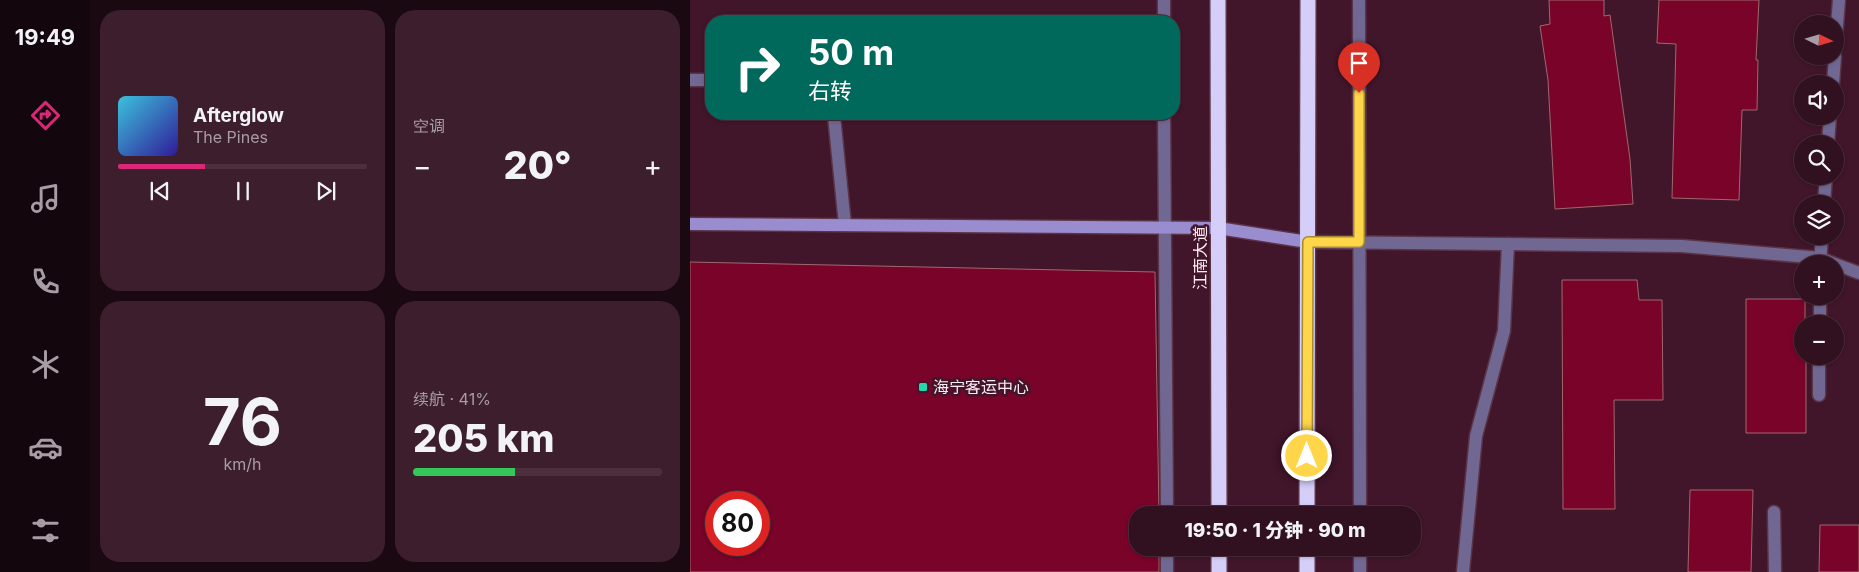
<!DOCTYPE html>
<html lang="zh">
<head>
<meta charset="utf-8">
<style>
	:root { --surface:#311020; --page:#3d1e2d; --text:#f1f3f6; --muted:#a89da5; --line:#4c303e; --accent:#db2777 }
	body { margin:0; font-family:Inter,"Noto Sans SC",sans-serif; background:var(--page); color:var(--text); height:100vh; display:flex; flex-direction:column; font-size:19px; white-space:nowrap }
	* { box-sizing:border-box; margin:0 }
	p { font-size:16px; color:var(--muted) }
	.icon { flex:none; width:28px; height:28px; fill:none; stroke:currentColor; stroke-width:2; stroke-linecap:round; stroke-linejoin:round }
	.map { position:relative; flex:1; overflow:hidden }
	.sheet { display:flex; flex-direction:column; gap:10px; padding:10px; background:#1b0912; width:600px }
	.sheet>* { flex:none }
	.top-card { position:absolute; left:15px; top:15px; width:475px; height:105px; border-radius:20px; box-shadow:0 1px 4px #0004,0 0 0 1px var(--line); background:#00695c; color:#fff; overflow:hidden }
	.needle { width:32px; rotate:95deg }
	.controls { position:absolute; left:1104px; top:15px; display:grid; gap:10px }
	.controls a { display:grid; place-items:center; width:50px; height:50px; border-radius:50%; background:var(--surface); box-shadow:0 1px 4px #0004,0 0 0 1px var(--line); font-size:25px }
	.speed { position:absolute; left:15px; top:491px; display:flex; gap:10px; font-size:25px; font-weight:700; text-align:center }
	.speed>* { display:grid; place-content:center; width:65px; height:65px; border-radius:50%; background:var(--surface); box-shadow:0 1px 4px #0004,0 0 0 1px var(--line); line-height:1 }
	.speed .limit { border:8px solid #d22; background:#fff; color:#111 }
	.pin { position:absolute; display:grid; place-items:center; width:42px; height:42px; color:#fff; margin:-51px -21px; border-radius:50% 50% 50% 0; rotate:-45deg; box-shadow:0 0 5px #0007 }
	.pin .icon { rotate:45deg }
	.me { position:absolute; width:55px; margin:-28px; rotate:0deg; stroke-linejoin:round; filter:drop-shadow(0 0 4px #0008) }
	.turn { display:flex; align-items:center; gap:18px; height:105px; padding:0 20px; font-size:22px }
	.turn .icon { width:65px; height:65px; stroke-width:2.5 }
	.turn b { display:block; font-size:35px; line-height:42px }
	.big { font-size:38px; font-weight:800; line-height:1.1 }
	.sheet .tile { flex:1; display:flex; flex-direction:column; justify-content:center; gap:8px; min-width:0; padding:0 18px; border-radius:20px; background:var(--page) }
	.sheet .dial { align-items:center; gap:0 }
	.dial b { font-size:65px; line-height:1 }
	.song { display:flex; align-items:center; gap:15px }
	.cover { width:60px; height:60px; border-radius:8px; background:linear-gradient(135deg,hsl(190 70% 55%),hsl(250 70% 35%)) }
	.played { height:5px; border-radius:2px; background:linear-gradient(90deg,var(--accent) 35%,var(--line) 35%) }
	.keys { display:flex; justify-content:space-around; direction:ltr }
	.heat { display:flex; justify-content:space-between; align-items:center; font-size:28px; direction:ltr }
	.charge { height:8px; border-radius:4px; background:linear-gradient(90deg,#34c759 41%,var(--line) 0) }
	.sheet .tiles { flex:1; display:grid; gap:10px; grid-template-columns:repeat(2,1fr) }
	.trip { position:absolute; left:439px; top:506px; width:292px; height:50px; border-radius:20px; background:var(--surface); box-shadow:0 1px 4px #0004,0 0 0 1px var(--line); font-weight:800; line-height:50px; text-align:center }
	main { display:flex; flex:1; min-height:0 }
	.dock { display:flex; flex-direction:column; width:90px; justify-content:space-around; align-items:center; background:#14060d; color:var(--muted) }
	.dock .icon { width:35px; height:35px }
	.dock .current { color:var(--accent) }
	.dock b { font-size:22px; color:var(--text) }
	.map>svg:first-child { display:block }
	.building { fill:#790329; stroke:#a0686e; fill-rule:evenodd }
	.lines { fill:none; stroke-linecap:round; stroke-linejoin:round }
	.lane-casing { stroke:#5b3346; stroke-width:15 }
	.street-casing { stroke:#5b3346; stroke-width:15 }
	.secondary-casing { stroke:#5b3346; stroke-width:15 }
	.highway-casing { stroke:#5b3346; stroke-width:18 }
	.lane { stroke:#706892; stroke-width:12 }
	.street { stroke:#706892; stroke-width:12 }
	.secondary { stroke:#998ccf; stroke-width:12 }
	.highway { stroke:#d4cef8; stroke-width:15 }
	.route-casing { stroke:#a68a30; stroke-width:12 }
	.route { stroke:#ffd54a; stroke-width:9 }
	.poi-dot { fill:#26d5ae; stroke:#41152a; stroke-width:2 }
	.labels { text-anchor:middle; stroke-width:5; stroke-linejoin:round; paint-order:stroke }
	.street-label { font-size:16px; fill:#feebf2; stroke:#41152a }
	.poi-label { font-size:16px; fill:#feebf2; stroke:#41152a; text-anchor:start }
</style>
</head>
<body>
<main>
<nav class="dock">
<b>19:49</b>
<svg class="icon current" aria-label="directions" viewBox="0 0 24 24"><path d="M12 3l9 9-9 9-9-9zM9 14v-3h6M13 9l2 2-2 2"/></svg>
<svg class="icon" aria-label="music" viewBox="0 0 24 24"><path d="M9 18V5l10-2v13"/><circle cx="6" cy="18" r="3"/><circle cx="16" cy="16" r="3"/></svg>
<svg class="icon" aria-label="phone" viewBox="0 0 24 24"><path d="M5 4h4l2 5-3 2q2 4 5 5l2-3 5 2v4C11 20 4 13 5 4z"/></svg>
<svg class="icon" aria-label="climate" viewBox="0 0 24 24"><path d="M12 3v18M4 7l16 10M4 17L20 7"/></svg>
<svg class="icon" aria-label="car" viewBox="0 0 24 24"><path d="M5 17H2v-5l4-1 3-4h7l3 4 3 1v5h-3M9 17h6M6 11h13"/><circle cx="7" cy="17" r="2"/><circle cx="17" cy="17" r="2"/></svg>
<svg class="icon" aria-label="filters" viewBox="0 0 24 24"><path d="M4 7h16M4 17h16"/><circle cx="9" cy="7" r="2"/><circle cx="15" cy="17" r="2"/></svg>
</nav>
<section class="sheet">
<div class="tiles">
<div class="tile">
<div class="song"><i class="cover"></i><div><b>Afterglow</b><p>The Pines</p></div></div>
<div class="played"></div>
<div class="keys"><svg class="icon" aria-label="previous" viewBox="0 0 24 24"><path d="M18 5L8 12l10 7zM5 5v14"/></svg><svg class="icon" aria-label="pause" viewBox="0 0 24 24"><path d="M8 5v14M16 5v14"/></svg><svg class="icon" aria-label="next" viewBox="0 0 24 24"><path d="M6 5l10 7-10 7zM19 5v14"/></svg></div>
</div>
<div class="tile"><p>空调</p>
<div class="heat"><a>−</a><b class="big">20°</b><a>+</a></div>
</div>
<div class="tile dial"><b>76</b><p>km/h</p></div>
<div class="tile"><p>续航 · 41%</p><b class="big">205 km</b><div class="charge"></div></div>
</div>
</section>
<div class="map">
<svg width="1169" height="572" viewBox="0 0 1169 572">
	<rect width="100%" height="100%" fill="#41152a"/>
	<path class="building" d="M859,0H914V16L920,15L940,159L943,204L865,209L858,80L850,26L860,24Z
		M969,0H1069L1066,60H1068L1067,110H1052L1049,200L982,198L986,44L967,43Z
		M0,262L465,272L469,515H448V548H469V572H0ZM26,502H69V545H26Z
		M872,280H947L949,300H972L973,400H924L925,509H873Z
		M1056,299H1115V324H1112V356H1116V433H1056Z
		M1000,490H1063L1061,572H998Z
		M1130,525H1169V572H1129Z"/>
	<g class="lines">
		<defs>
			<path id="lane" d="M474,0V21
				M669,0L670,515
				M0,80H21
				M142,114L144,116L155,225
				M474,114L477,515
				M1084,512L1085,572
				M477,548V572
				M670,548V572
				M773,572L786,436L814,331L818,244"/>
			<path id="street" d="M1145,51L1149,0
				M1143,84L1145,56
				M1138,144L1140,116
				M1134,204L1136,176
				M618,242L992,246L1130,258L1145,264
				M1130,264L1132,236
				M1145,264L1169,273
				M1130,324V296
				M1129,395V356"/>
			<path id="secondary" d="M0,224L528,228L618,242"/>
			<path id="highway" d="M528,0L529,515
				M617,515L618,0
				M529,548V572
				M617,572V548"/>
		</defs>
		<use href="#lane" class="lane-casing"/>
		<use href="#street" class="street-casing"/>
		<use href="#secondary" class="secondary-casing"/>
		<use href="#highway" class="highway-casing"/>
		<use href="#lane" class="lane"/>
		<use href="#street" class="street"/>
		<use href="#secondary" class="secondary"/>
		<use href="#highway" class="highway"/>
	</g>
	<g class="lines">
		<defs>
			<path id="route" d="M617,456L618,242H669V93"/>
		</defs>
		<use href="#route" class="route-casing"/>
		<use href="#route" class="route"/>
	</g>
	<rect class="poi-dot" x="228" y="382" width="10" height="10" rx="2.5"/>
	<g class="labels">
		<g class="street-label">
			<text transform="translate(510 258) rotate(-90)" y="6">江南大道</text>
		</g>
		<g class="poi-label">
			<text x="243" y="393">海宁客运中心</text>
		</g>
	</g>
</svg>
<div class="controls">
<a><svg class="needle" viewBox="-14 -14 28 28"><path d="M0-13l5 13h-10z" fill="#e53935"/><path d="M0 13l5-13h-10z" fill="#a89da5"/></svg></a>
<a><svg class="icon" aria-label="sound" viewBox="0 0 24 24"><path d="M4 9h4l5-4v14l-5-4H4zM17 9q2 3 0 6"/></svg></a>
<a><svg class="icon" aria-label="search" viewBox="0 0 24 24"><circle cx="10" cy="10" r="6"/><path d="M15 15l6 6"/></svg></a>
<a><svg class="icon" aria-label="layers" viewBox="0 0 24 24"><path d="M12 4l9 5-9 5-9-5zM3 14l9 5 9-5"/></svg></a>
<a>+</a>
<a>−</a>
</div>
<div class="speed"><div class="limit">80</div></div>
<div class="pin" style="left:669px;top:93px;background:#d93025"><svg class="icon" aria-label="arrive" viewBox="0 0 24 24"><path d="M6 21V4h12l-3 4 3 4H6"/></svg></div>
<svg class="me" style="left:617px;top:456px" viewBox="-20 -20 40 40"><circle r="17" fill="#ffd54a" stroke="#fff" stroke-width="3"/><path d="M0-11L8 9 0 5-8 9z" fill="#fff"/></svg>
<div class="trip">19:50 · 1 分钟 · 90 m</div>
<div class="top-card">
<div class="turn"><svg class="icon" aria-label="right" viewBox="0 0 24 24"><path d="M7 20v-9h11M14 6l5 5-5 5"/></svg><div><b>50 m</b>右转</div></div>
</div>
</div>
</main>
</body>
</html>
